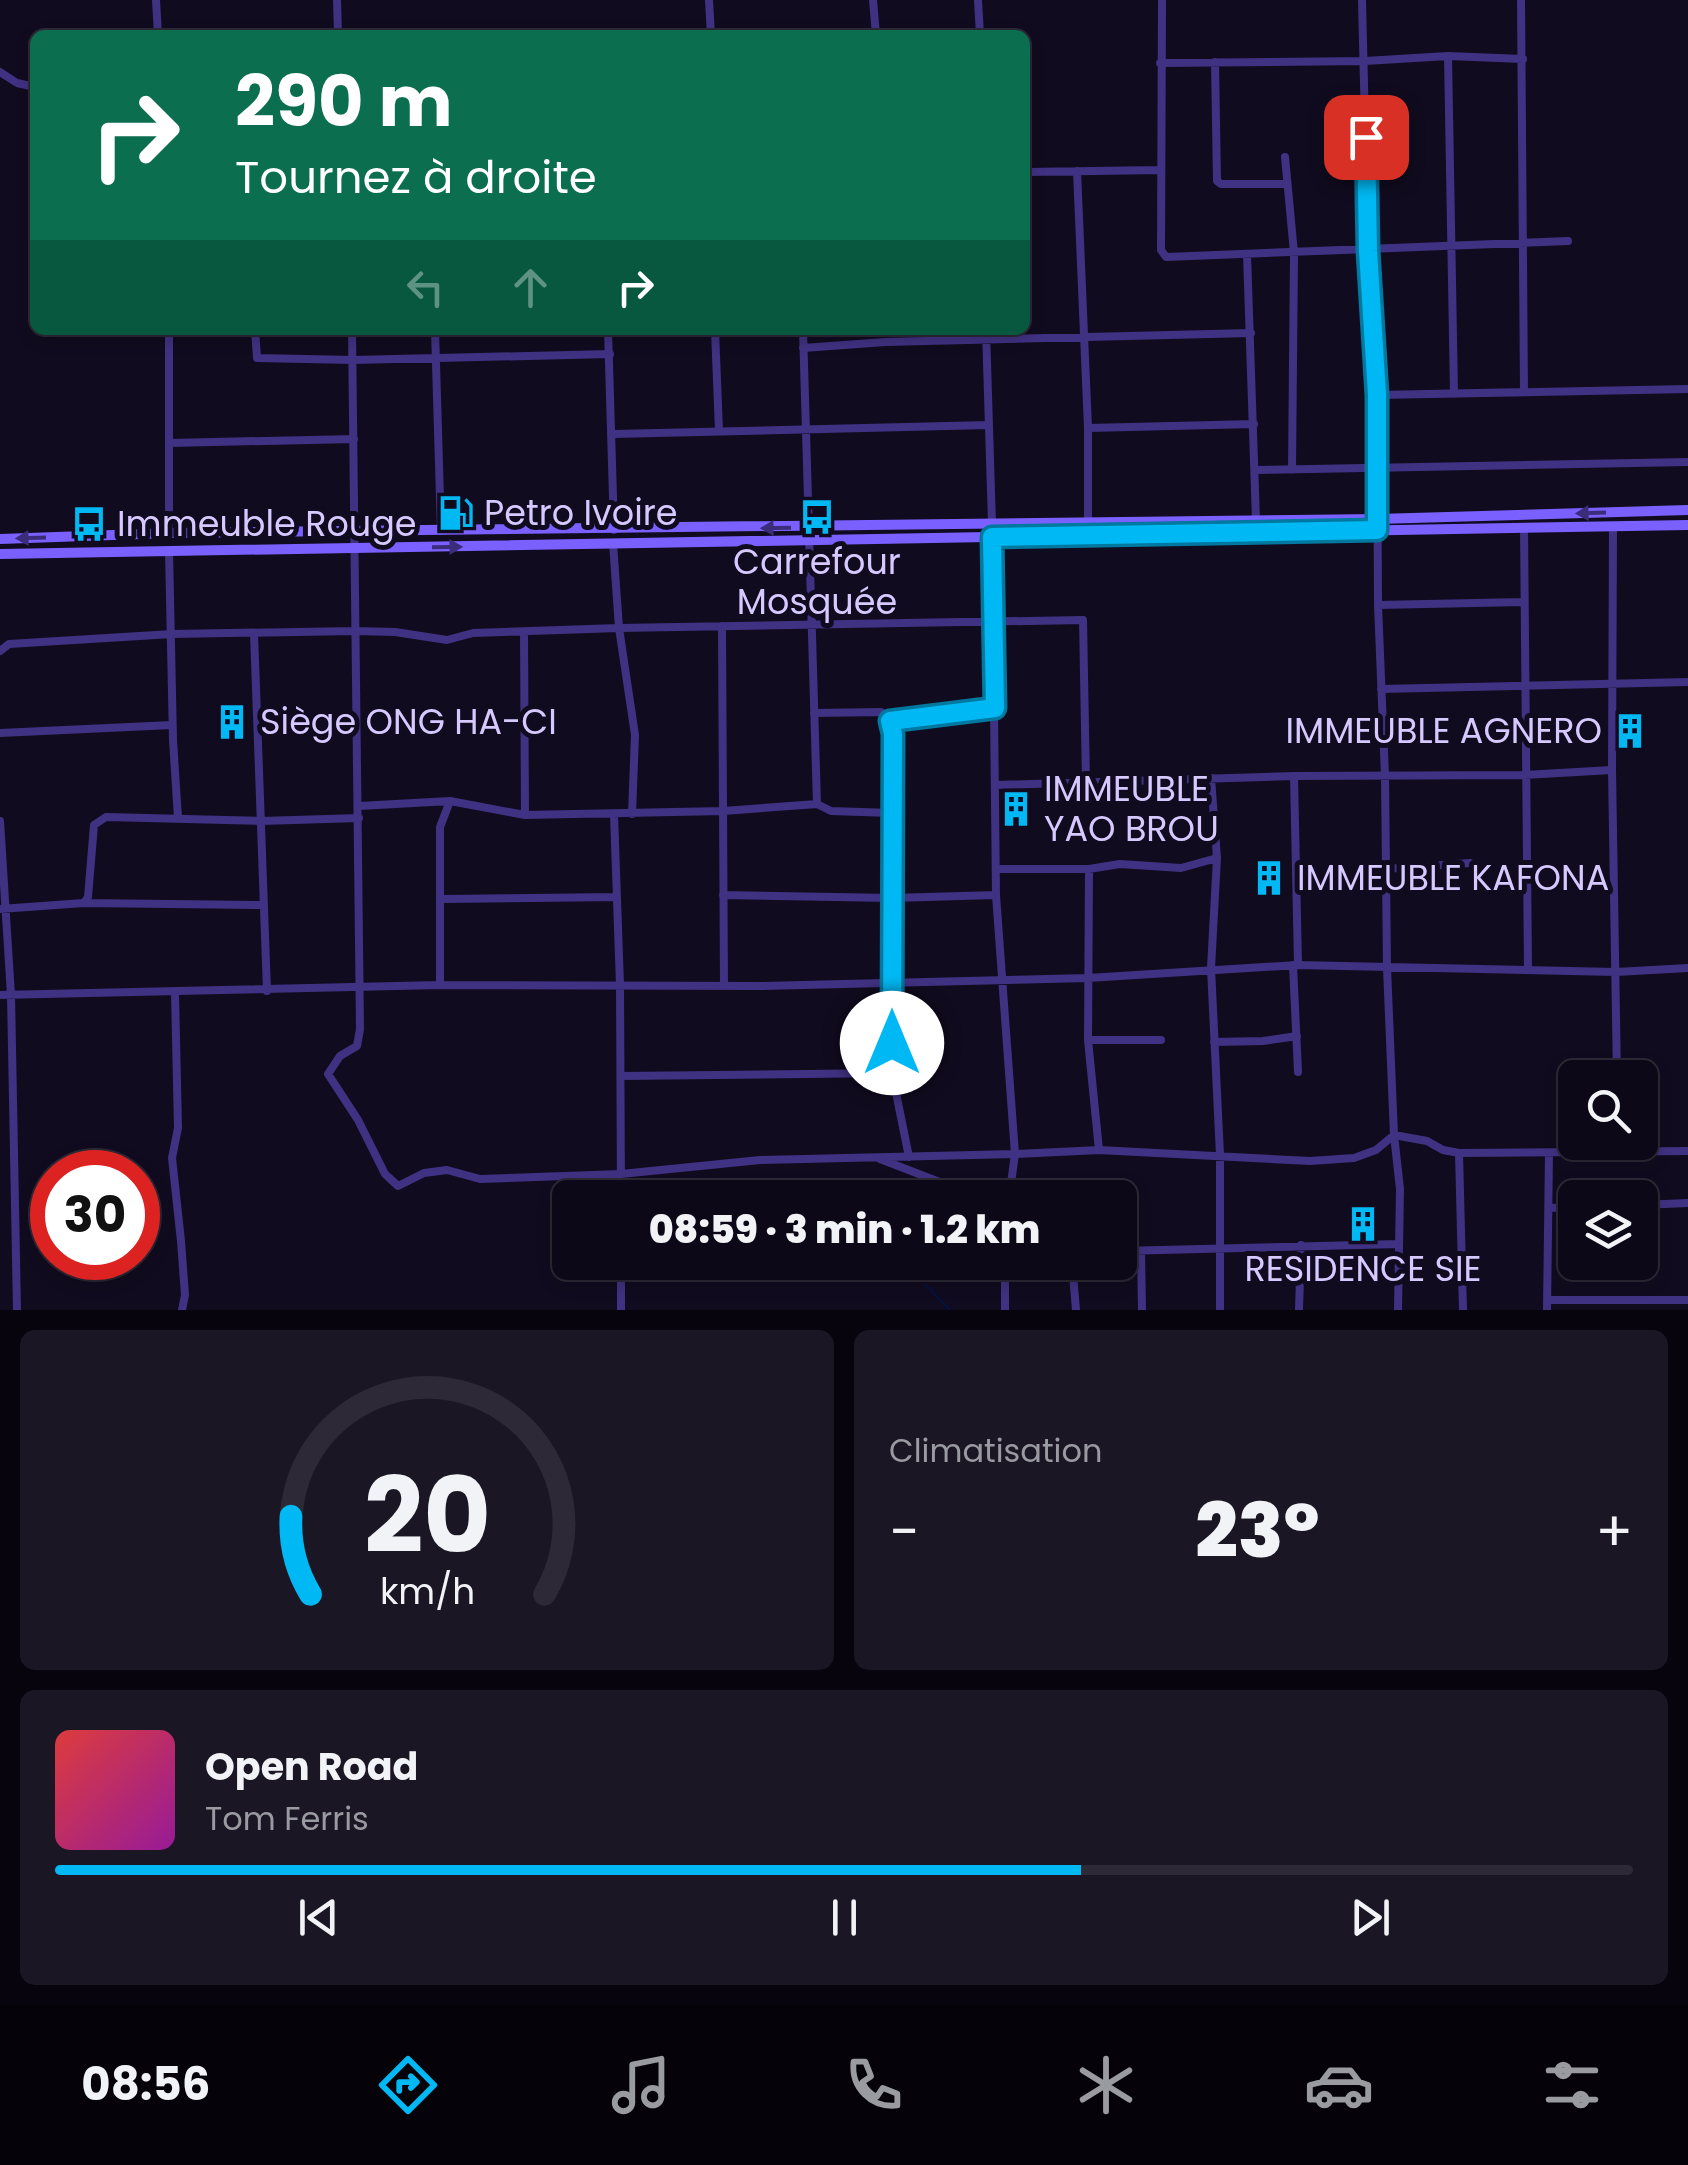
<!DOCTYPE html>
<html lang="fr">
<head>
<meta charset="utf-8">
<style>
	:root { --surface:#0d0817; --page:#1b1624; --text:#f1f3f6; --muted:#9a9aa1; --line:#2d2936; --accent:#00b9f4 }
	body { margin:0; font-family:Poppins,sans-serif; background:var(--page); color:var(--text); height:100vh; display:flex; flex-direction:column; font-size:38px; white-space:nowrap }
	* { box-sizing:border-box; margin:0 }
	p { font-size:32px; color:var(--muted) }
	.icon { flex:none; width:55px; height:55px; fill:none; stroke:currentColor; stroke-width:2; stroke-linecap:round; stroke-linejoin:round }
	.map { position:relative; height:1310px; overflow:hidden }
	.sheet { display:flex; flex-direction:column; gap:20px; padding:20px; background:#07040d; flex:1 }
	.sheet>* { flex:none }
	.hud { position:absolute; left:30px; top:30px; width:1000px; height:305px; border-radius:15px; box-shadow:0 5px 15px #0003,0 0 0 2px var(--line); background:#0b6e4f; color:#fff; overflow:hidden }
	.controls { position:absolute; left:1558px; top:1060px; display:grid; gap:20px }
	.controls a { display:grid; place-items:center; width:100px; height:100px; border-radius:15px; background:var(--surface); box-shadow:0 5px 15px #0003,0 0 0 2px var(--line); font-size:50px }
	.speed { position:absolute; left:30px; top:1150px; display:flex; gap:20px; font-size:50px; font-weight:700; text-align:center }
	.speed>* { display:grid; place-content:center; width:130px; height:130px; border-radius:50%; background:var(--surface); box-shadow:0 5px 15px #0003,0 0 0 2px var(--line); line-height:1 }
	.speed .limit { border:15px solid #d22; background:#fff; color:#111 }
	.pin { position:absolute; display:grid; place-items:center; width:85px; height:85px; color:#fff; margin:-42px; border-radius:20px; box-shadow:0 5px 15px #0006 }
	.me { position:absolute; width:110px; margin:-55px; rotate:0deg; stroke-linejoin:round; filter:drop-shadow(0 0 8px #0008) }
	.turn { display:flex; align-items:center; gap:35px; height:210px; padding:0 40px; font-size:45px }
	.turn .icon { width:130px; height:130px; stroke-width:2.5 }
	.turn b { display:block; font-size:70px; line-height:85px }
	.lanes { display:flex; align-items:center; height:95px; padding:0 40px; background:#0003; justify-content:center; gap:50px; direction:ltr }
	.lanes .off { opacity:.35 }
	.big { font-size:75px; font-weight:800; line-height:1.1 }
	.sheet .widget { flex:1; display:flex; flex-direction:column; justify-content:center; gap:15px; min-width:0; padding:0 35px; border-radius:15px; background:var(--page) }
	.sheet .dial { align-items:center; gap:0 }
	.dial svg { height:260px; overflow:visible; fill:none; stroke:var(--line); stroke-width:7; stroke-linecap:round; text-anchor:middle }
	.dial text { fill:var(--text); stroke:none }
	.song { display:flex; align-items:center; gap:30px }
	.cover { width:120px; height:120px; border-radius:15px; background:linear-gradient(135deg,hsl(0 70% 55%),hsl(300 70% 35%)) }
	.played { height:10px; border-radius:5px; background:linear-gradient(90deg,var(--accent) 65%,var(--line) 65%) }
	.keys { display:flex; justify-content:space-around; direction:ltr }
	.heat { display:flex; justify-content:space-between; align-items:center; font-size:55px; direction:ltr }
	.sheet .tiles { flex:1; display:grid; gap:20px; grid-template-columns:1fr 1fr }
	.widget:last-child { grid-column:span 2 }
	.trip { position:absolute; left:552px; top:1180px; width:585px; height:100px; border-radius:15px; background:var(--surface); box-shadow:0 5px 15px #0003,0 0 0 2px var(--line); font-weight:800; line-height:100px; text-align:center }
	.menu { display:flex; height:160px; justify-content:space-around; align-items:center; background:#050309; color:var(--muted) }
	.menu .icon { width:70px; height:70px }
	.menu .active { color:var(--accent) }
	.menu b { font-size:45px; color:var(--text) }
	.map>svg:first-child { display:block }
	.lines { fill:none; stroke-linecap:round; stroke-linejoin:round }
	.stream { stroke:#05123e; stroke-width:2.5 }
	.street { stroke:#403282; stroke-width:8 }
	.secondary { stroke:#7a60ff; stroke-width:10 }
	.oneway { fill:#3b2d79 }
	.route-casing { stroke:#00789f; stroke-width:25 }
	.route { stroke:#00b9f4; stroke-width:18 }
	.labels { text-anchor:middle; stroke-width:10; stroke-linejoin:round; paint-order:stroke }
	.poi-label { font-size:35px; fill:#d7c9ff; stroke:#110b1f; text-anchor:start }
</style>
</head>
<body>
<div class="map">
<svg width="1688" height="1310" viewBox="0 0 1688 1310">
	<rect width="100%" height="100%" fill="#110b1f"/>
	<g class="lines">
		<path class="stream" d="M926,1285L950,1310"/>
		<path class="street" d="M156,0L158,35
			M337,0L338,35
			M709,0L711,35
			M873,0L876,35
			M978,0L980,35
			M1162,0L1161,250L1166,257L1568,241
			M1362,0L1368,251L1377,395L1378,605L1385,776L1387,968L1394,1135L1400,1189L1398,1310
			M1521,0L1524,392
			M1448,56L1454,394
			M1215,62L1217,181L1221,184H1287
			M1160,63L1365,61L1448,56L1523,59
			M0,72L17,83L35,87
			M1285,157L1294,253L1292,470
			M1077,171L1088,428V523
			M1025,172L1161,170
			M1247,255L1256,520
			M255,330L257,358L353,360L610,354
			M352,330L360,1029L357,1046L340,1056L328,1074L358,1120L385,1174L398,1186L424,1173L447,1170L480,1179L621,1174L760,1160L1015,1154L996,895L992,524L986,330
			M435,330L441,531
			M608,330L614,530
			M715,330L719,431
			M803,330L817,804
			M803,348L885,342L1251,333
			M1377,395L1688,389
			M1088,428L1254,424
			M614,434L988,425
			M169,443L354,439
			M1255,470L1688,462
			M1613,526L1612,770L1617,1078
			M1524,527L1528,970
			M169,533V330
			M613,543L619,628L635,735L632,814
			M169,551L173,740L178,818
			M1378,605L1523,602
			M722,626L724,986
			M524,632L525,815
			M254,633L267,991
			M0,651L9,644L172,634L354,631L395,632L447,640L473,633L619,628L1083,620L1086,782
			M1381,689L1688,682
			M814,713L881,712L889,721L893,734L892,1073L909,1157
			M889,721L995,708
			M0,733L172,725
			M1294,776L1298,965L1616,972L1688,968
			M1211,778L1217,858L1211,968L1220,1155V1310
			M996,785L1294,776L1524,775L1612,770
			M359,806L450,801L525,815L723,811L817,804L831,811L891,813
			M614,814L620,985L621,1198
			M0,821L11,995L17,1310
			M996,869H1089L1120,864L1181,868L1217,858
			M1089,869L1088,1040L1099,1150
			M1386,869L1470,863
			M723,895L892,898L996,895
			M442,899L617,897
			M84,903L264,905
			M0,909L84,903L88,897L94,825L106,817L261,821L359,818
			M1293,965L1298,1072
			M440,985V827L450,801
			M175,993L178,1128L172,1158L181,1241L185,1295L182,1310
			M0,995L440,985L761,986L1088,978L1298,965
			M1088,1040H1161
			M1214,1042L1263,1041L1297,1036
			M621,1076L892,1073
			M1459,1153L1463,1310
			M880,1159L981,1198
			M1009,1198L1015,1154L1099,1150L1310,1161L1354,1158L1376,1150L1394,1135L1427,1141L1443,1150L1459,1153L1688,1151
			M1640,1205L1688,1203
			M1549,1208L1575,1207
			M1120,1251L1399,1244
			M1141,1252L1142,1310
			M621,1262V1310
			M1072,1262L1076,1310
			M1547,1300H1688
			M1005,1310V1262
			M1299,1310L1301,1245
			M1547,1310L1549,1153"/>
		<path class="secondary" d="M0,539L169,533L1377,519L1688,510
			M0,554L1688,525"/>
	</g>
	<defs><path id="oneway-solid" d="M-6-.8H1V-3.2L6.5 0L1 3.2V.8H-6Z" transform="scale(2.5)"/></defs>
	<g class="oneway">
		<use href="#oneway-solid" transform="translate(1591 513) rotate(178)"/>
		<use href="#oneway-solid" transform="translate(776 528) rotate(179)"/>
		<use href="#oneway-solid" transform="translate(31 538) rotate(178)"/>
		<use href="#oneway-solid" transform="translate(447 547) rotate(-1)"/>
	</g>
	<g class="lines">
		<defs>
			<path id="route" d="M892,1043L893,734L890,721L995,708L992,537L1377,530V395L1368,251L1366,137"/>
		</defs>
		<use href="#route" class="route-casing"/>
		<use href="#route" class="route"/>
	</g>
	<defs>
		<symbol id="fuel-bare" viewBox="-9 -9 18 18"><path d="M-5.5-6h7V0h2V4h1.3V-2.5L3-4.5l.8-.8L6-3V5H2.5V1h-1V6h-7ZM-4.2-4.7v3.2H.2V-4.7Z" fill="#00b9f4" stroke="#110b1f" stroke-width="2.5" paint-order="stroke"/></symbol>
		<symbol id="bus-bare" viewBox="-9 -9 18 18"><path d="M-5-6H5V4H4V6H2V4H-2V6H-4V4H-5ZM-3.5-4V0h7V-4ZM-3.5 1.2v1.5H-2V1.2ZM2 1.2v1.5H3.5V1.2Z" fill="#00b9f4" stroke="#110b1f" stroke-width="2.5" paint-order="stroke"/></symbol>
		<symbol id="building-bare" viewBox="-9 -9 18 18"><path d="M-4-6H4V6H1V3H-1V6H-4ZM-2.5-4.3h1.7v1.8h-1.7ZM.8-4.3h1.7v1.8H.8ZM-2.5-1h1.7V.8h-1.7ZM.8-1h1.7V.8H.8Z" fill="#00b9f4" stroke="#110b1f" stroke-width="2.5" paint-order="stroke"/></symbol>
	</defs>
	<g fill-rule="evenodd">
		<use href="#fuel-bare" x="431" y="488" width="50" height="50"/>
		<use href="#bus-bare" x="792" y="492" width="50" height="50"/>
		<use href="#bus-bare" x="64" y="499" width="50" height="50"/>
		<use href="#building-bare" x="207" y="697" width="50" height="50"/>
		<use href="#building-bare" x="1605" y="706" width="50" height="50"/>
		<use href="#building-bare" x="991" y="784" width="50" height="50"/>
		<use href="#building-bare" x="1244" y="853" width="50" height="50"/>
		<use href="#building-bare" x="1338" y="1199" width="50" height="50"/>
	</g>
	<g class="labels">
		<g class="poi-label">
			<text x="484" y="525">Petro Ivoire</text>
			<text x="117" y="536">Immeuble Rouge</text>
			<text x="817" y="574" text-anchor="middle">Carrefour<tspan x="817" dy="40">Mosquée</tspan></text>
			<text x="260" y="734">Siège ONG HA-CI</text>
			<text x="1602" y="743" text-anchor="end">IMMEUBLE AGNERO</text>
			<text x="1044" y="801">IMMEUBLE<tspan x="1044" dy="40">YAO BROU</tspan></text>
			<text x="1297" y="890">IMMEUBLE KAFONA</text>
			<text x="1363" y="1281" text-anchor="middle">RESIDENCE SIE</text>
		</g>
	</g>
</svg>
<div class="controls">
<a><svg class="icon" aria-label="search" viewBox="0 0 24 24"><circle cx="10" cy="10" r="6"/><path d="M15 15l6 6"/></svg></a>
<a><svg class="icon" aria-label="layers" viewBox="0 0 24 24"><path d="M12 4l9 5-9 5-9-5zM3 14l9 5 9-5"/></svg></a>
</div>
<div class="speed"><div class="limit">30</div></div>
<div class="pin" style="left:1366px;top:137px;background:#d93025"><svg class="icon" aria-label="arrive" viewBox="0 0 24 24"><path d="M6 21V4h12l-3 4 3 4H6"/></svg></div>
<svg class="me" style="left:892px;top:1043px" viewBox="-20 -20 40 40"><circle r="19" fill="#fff"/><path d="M0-13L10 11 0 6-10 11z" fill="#00b9f4"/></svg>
<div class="trip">08:59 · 3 min · 1.2 km</div>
<div class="hud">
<div class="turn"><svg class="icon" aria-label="right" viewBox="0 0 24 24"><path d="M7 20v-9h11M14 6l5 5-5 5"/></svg><div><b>290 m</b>Tournez à droite</div></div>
<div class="lanes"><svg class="icon off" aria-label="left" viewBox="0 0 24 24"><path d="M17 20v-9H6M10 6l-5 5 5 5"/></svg><svg class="icon off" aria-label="ahead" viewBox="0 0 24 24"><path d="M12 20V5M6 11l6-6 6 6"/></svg><svg class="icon" aria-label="right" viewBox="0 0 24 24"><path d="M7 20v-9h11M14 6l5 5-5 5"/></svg></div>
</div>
</div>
<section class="sheet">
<div class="tiles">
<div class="widget dial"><svg viewBox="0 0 100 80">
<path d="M14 69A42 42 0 1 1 86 69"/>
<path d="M14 69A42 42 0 0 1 8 45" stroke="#00b9f4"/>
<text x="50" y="56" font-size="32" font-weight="700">20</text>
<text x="50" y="72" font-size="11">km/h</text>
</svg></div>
<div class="widget"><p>Climatisation</p>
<div class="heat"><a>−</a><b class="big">23°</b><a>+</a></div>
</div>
<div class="widget">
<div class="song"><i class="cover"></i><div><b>Open Road</b><p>Tom Ferris</p></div></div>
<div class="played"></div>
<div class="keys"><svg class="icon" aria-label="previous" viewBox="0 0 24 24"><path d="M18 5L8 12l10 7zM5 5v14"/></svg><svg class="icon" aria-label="pause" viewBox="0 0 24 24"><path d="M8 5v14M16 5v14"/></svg><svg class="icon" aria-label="next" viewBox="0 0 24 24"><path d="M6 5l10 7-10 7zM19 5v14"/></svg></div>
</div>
</div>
</section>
<nav class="menu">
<b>08:56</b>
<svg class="icon active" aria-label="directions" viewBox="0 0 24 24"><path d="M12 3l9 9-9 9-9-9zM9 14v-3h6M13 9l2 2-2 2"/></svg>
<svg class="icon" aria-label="music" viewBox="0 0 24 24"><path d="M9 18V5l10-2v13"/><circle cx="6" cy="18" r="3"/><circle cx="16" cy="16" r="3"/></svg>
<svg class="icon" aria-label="phone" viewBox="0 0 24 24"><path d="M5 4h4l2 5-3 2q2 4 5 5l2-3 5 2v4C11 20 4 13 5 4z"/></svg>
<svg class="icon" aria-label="climate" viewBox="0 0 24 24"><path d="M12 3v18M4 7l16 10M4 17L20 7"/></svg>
<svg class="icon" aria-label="car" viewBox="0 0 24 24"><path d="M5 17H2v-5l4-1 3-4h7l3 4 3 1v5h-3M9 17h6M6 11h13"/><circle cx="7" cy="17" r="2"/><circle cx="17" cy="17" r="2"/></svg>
<svg class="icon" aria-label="filters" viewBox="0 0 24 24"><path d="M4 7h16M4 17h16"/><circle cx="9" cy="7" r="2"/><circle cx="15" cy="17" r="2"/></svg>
</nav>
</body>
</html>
